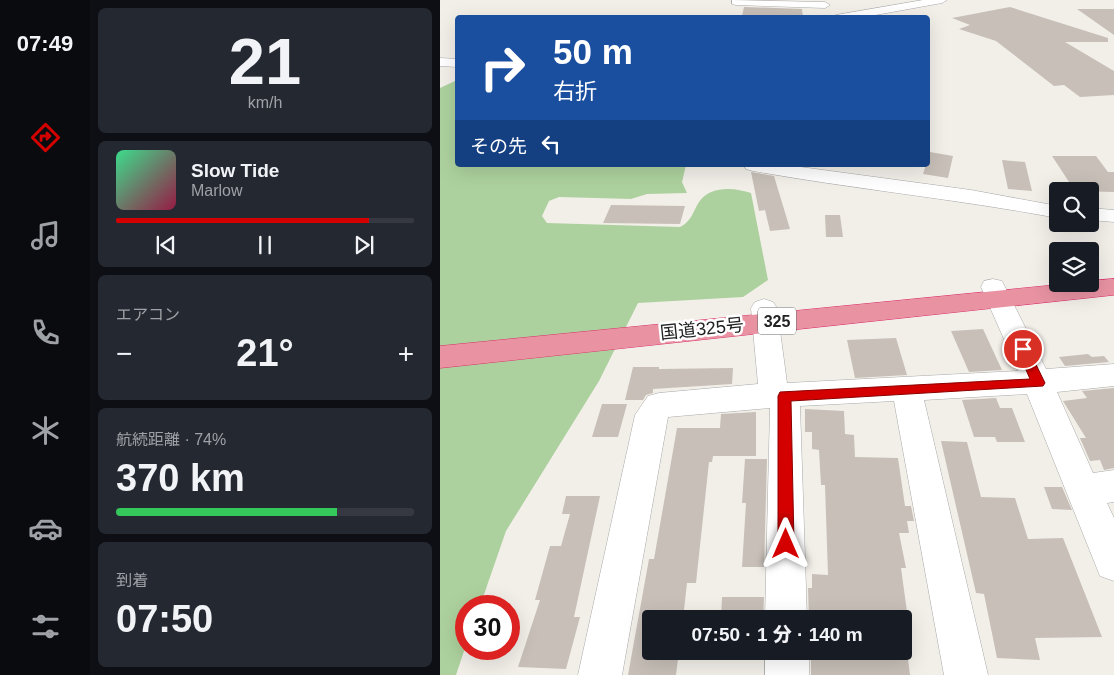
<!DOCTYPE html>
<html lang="ja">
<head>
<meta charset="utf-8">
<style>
	:root { --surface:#171b24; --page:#242831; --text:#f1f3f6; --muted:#9ea1a6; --line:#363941; --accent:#d40000 }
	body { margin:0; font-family:Helvetica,"Noto Sans JP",sans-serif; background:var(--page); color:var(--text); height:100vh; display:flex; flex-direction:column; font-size:19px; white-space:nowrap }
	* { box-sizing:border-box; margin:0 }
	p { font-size:16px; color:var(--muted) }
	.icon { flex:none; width:28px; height:28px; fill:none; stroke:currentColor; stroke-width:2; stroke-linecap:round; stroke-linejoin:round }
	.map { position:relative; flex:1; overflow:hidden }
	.sheet { display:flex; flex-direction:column; gap:8px; padding:8px; background:#0d0f14; width:350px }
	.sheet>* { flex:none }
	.top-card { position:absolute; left:15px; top:15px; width:475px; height:152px; border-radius:5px; box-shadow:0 5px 20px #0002; background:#1a4fa0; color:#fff; overflow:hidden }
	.fabs { position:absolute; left:609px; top:182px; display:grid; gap:10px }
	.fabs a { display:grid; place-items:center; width:50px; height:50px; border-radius:5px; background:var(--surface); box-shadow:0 5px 20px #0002; font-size:25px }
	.speed { position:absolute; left:15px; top:595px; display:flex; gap:10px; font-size:25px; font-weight:700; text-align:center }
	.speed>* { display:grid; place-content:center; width:65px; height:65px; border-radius:50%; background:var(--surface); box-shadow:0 5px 20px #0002; line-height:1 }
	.speed .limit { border:8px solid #d22; background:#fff; color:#111 }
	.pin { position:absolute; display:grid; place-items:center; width:42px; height:42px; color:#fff; margin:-21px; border:2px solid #fff; border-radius:50%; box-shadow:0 1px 5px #0007 }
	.me { position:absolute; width:55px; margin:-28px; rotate:0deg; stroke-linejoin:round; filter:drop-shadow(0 0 4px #0008) }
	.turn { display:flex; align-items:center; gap:18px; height:105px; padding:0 15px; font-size:22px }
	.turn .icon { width:65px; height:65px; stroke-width:2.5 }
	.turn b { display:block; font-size:35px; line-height:42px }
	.then { display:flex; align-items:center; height:48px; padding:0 15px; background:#0003; gap:10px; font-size:19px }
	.big { font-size:38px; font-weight:800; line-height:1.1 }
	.sheet .tile { flex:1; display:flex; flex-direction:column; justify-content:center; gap:8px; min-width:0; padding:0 18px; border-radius:8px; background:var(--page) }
	.sheet .dial { align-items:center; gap:0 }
	.dial b { font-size:65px; line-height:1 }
	.song { display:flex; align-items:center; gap:15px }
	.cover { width:60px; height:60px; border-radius:8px; background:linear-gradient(135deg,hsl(150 70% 55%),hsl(340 70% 35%)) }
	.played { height:5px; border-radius:2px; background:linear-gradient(90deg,var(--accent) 85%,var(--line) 85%) }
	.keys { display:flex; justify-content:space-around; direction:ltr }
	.heat { display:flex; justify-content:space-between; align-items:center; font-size:28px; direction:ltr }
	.charge { height:8px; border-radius:4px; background:linear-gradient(90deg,#34c759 74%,var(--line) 0) }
	.trip { position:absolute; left:202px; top:610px; width:270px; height:50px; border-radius:5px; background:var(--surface); box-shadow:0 5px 20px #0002; font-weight:800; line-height:50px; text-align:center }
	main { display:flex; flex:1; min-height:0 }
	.tabs { display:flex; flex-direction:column; width:90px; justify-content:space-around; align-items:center; background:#090b0e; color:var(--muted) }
	.tabs .icon { width:35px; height:35px }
	.tabs .current { color:var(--accent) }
	.tabs b { font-size:22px; color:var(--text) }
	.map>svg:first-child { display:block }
	.forest { fill:#add19e }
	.building { fill:#c7bfb8 }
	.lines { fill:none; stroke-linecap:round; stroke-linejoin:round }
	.minor-casing { stroke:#a9a9a9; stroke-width:1 }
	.highway-casing { stroke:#dc2a67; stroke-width:1 }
	.minor { fill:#fff; fill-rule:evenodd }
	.highway { fill:#e892a2; fill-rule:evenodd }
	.route { fill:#d40000; stroke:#8a0000 }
	.labels { text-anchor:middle; stroke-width:5; stroke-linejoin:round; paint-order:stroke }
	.shield { fill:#fff; stroke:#646464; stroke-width:1 }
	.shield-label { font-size:16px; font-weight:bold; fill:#222 }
	.street-label { font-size:18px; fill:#222; stroke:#fff }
</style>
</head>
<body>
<main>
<nav class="tabs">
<b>07:49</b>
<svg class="icon current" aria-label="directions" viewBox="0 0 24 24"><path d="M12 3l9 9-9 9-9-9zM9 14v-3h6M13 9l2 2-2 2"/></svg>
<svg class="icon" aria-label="music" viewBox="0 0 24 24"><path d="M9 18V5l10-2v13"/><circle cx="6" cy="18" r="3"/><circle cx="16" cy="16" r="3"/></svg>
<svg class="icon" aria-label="phone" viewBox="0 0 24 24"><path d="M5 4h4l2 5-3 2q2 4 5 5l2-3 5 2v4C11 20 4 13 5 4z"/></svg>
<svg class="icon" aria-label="climate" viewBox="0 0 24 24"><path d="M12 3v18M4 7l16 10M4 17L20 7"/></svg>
<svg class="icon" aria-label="car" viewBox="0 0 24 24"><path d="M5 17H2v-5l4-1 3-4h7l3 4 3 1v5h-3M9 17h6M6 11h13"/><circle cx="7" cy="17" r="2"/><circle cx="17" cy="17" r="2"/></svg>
<svg class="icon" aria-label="filters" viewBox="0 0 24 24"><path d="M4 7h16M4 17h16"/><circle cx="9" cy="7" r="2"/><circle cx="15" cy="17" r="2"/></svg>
</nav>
<section class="sheet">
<div class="tile dial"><b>21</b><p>km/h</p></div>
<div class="tile">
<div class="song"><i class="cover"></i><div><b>Slow Tide</b><p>Marlow</p></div></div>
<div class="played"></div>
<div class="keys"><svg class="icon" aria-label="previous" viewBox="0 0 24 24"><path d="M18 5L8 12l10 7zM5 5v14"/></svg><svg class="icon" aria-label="pause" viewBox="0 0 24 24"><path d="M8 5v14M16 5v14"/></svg><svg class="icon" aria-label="next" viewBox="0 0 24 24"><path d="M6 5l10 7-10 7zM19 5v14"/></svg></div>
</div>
<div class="tile"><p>エアコン</p>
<div class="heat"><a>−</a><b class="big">21°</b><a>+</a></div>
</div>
<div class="tile"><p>航続距離 · 74%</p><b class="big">370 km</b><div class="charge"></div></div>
<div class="tile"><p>到着</p><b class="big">07:50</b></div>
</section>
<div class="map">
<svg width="674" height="675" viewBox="0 0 674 675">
	<rect width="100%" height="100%" fill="#f2efe9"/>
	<path class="forest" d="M17,80L18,165H246L242,182L247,193L207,194L191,199L119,197L109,201L102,216L107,223L240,227C252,221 252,213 259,202C271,185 295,188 311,193L328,280L303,297L198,303L159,381L66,531L40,606H26V645L16,675H0V88Z"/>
	<path class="building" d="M304,7L362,9L363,17L308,18L302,16Z
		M570,7L668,38V42H625L674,71V95L640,97L624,85L614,86L556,41L519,29L530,25L512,18Z
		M637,9H674V35Z
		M490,152L513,156L508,178L483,174Z
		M612,156H656L668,172H674V192L635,191Z
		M562,160L585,162L592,191L568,189Z
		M311,172L334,176L350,229L330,231L325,210L319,211Z
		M171,205L245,206L240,224L163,223Z
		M385,215H400L403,237H386Z
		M543,329L562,370L529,372L511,331Z
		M456,338L467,375L415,378L407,340Z
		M648,354L652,357L664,356L669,362L625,366L619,357Z
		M193,367H219V369L293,368L292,384L213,389V393L206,395L203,400H185Z
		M674,388V468L664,470L660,460L650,461L640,438H646L623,401L647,398L642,391Z
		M556,398L560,408H572L585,442H557L555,437H534L522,400Z
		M162,404H187L178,437H152Z
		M365,409L404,411L405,434L414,435L415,457L458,458L465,506H471L474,521H467L469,533H459L466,568H461L468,619H369L368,588H372V574L388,575L385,485H381L379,450L372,449V432H365Z
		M316,412V456H273L272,462H269L256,583H247L243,619H211V651H239L236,675H188L209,559H214L237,428H280L281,414Z
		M501,441L527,442L541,497L575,498L588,539L623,538L662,637L595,638L600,660L557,658L544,594L536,593Z
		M305,459H327L324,567H302L306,503H302Z
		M604,487H622L632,510L612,509Z
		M126,496H160L134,617H140L126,669L78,667L100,600H95L110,546H121L130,514H122Z
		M282,597H324L323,619H281Z
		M371,651H467L470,675H371Z"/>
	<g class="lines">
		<defs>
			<path id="minor" d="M292,0L385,2L390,5L385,8L296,5L292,4Z
				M483,0H507L502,3L419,18H391L396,15Z
				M0,58L18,59V67L0,66Z
				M304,165H346L531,190L618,206V218C516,199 414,189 313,171L306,169Z
				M650,208L674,210V222L650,220Z
				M553,279L562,281L606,369L674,364V386L617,392L653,473L674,470V502L667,503L674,518V581L660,576L587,394L484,400L548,675H504L454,401L360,406L367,619H325L330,408L228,417L182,675H138L195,415L208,396L219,393L318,384L311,308L315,302L324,299L333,302L337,308L347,383L578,371L541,287L544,281Z
				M325,651H369V675H325Z"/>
			<path id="highway" d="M674,279V295L0,368V346L625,284H650V281Z"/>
		</defs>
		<use href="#minor" class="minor-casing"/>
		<use href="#highway" class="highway-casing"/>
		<use href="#minor" class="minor"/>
		<use href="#highway" class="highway"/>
	</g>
	<path class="route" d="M583,344L587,346L605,383L603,386L351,401L354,544L351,550L346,552L340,550L338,544V396L340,392L590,379L577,349Z"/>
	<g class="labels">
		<rect class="shield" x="318" y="307.5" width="38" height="27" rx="4"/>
		<g class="shield-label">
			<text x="337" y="327">325</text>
		</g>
		<g class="street-label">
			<text transform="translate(262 329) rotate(-6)" y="6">国道325号</text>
		</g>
	</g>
</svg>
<div class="fabs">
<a><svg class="icon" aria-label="search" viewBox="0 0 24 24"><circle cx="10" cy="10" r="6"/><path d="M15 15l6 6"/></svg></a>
<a><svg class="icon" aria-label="layers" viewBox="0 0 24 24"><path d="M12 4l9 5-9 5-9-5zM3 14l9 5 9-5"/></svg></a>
</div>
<div class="speed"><div class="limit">30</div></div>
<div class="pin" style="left:583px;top:349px;background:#d93025"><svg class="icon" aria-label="arrive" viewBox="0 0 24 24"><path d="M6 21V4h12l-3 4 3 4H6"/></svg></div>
<svg class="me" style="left:346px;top:544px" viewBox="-20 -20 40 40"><path d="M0-17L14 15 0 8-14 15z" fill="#d40000" stroke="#fff" stroke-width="4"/></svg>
<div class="trip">07:50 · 1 分 · 140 m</div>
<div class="top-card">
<div class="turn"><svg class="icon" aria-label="right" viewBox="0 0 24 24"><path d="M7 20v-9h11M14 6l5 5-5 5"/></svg><div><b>50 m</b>右折</div></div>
<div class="then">その先<svg class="icon" aria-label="left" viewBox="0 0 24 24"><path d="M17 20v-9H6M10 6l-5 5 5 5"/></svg></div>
</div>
</div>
</main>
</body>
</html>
